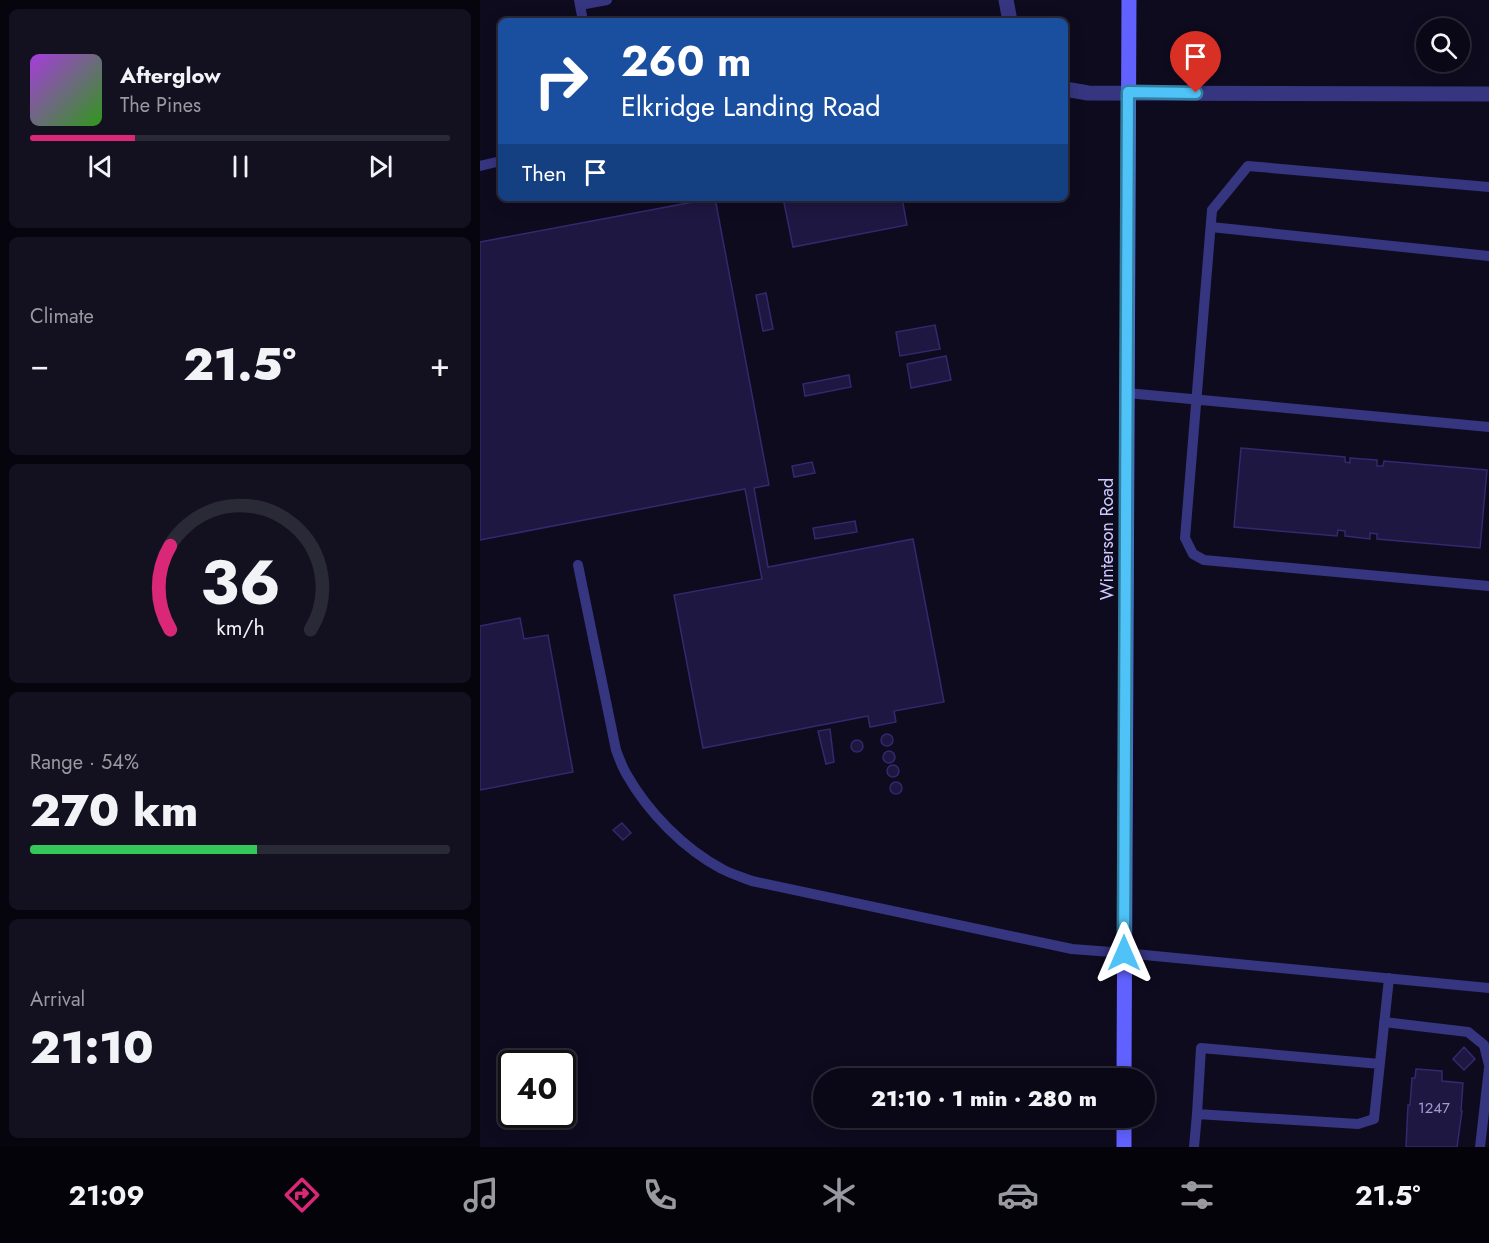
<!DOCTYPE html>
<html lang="en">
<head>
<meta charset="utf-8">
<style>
	:root { --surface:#0a0817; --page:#131120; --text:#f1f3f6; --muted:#999aa1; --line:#2a2936; --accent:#db2777 }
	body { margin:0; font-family:Jost,sans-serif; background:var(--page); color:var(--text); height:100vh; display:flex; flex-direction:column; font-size:22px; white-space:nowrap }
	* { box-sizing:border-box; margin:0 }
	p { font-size:20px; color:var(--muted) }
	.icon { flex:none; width:33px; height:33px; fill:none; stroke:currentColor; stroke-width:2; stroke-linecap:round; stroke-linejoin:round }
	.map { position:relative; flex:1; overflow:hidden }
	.details { display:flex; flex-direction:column; gap:9px; padding:9px; background:#06040d; width:480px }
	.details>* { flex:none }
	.hud { position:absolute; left:18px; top:18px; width:570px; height:183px; border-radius:9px; box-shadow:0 3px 15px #0003,0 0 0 2px var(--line); background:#1a4fa0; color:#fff; overflow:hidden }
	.fabs { position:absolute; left:936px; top:18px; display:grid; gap:12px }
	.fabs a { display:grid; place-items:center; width:54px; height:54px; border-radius:50%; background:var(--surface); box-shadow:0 3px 15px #0003,0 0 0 2px var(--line); font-size:30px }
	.speed { position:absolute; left:18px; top:1050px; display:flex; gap:12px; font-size:30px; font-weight:700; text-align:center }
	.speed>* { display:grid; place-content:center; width:78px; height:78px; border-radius:50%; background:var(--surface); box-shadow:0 3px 15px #0003,0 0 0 2px var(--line); line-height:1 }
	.speed .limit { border:3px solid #111; border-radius:9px; background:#fff; color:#111 }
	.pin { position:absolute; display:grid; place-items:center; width:51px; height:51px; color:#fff; margin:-62px -26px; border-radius:50% 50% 50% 0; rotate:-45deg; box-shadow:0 0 6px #0007 }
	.pin .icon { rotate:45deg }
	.me { position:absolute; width:66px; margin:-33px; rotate:0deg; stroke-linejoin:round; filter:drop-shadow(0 0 4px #0008) }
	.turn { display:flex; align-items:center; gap:21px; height:126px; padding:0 24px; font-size:27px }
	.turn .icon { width:78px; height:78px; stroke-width:2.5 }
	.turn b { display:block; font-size:42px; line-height:51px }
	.then { display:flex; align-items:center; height:57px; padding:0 24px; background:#0003; gap:12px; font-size:22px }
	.big { font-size:45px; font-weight:800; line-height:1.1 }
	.details .tile { flex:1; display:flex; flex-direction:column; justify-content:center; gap:9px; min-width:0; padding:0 21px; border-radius:9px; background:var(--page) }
	.details .dial { align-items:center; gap:0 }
	.dial svg { height:156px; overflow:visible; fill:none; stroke:var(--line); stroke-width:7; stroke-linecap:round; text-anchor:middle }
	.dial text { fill:var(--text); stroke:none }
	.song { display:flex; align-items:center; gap:18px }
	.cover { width:72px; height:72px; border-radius:9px; background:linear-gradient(135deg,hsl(280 70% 55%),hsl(110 70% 35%)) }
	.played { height:6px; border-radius:3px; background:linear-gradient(90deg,var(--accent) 25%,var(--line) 25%) }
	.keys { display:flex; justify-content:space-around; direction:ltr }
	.heat { display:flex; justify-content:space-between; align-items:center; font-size:33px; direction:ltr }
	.charge { height:9px; border-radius:4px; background:linear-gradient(90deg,#34c759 54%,var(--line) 0) }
	.trip { position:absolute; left:333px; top:1068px; width:342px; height:60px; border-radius:30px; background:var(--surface); box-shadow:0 3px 15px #0003,0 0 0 2px var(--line); font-weight:800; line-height:60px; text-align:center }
	.dock { display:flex; height:96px; justify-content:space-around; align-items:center; background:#040309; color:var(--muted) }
	.dock .icon { width:42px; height:42px }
	.dock .on { color:var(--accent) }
	.dock b { font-size:27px; color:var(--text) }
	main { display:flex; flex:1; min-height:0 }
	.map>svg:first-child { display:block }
	.building { fill:#1e1741; stroke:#34286e; stroke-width:1.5 }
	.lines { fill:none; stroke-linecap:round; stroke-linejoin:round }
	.lane { stroke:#363580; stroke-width:10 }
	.street { stroke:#363580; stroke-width:15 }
	.secondary { stroke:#6161ff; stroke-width:15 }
	.route-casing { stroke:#337fa1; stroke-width:15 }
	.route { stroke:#4fc3f7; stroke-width:10 }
	.labels { text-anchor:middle; stroke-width:4.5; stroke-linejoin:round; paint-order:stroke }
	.number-label { font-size:15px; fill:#a29dd0 }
	.street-label { font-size:18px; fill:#cecaff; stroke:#0e0b1f }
</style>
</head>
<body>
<main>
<section class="details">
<div class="tile">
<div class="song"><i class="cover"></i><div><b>Afterglow</b><p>The Pines</p></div></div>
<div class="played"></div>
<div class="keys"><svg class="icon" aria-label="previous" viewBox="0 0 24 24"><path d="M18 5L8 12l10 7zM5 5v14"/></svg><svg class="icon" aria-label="pause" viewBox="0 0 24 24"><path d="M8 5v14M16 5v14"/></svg><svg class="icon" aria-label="next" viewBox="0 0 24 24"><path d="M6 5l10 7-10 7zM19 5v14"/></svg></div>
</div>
<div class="tile"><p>Climate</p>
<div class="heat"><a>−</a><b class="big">21.5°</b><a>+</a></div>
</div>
<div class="tile dial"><svg viewBox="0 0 100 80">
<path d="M14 69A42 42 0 1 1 86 69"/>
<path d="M14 69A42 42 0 0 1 14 26" stroke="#db2777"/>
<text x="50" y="56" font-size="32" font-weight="700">36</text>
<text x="50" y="72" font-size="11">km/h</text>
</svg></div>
<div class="tile"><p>Range · 54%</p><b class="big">270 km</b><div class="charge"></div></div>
<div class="tile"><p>Arrival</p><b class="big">21:10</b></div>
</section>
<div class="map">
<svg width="1009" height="1147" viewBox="0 0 1009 1147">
	<rect width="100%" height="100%" fill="#0e0b1f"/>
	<path class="building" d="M235,198L289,485L274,488L288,567L433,539L464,702L414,711L416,722L390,727L388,716L223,748L194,595L282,579L265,489L0,540V242Z
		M303,198H422L427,225L313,247Z
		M286,293L293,329L283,331L276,295Z
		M455,325L460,349L420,356L416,332Z
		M466,356L471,380L431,388L427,364Z
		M369,375L371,387L325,396L323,384Z
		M761,448L865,457V462L870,463V458L897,460V466H903L904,461L1007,470L1000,548L897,539V534L890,533V539L865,536V531L858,530L857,536L754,527Z
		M332,462L335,473L314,477L312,466Z
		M375,521L377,532L335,539L333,528Z
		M40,618L44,639L68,635L93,772L0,790V626Z
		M350,729L354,762L346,764L338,731Z
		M401 740a6 6 0 1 1 12 0a6 6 0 1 1-12 0Z
		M371 746a6 6 0 1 1 12 0a6 6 0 1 1-12 0Z
		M403 757a6 6 0 1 1 12 0a6 6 0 1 1-12 0Z
		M407 771a6 6 0 1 1 12 0a6 6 0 1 1-12 0Z
		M410 788a6 6 0 1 1 12 0a6 6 0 1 1-12 0Z
		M142,823L151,833L143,840L133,830Z
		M984,1047L995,1059L984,1070L973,1059Z
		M936,1069L962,1071V1081L983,1083L981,1111H982L977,1147H926L928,1105H930L932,1078H935Z"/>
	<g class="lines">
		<path class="lane" d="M99,0L103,21
			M100,5L127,0
			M0,166L21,161
			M1009,187L768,166L732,210L705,538L713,554L724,560L1009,586
			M731,227L1009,256
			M647,393L1009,427
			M98,565L136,750C139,758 142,767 147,775C168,812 204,849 242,869C251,874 262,877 272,881L592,949L644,953L1009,988
			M904,1022L988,1032L1004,1045L1009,1065
			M717,1114L721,1048L900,1064
			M714,1147L717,1114L878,1124L894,1119L909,978
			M1000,1147L1009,1068"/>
		<path class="street" d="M526,0L530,21
			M585,89L608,93L1009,94"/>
		<path class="secondary" d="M644,1078L649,0
			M644,1147V1118"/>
	</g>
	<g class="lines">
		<defs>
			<path id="route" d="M644,953L648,92L716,93"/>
		</defs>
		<use href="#route" class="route-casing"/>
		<use href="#route" class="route"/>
	</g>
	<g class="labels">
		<g class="number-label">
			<text x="954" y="1113">1247</text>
		</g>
		<g class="street-label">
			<text transform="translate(627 539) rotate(-90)" y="6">Winterson Road</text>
		</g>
	</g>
</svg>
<div class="fabs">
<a><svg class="icon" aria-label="search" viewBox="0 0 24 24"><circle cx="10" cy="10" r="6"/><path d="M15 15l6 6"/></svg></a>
</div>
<div class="speed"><div class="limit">40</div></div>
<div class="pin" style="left:716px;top:93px;background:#d93025"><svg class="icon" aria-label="arrive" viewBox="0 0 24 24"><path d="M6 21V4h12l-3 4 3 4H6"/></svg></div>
<svg class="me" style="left:644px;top:953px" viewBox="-20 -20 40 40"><path d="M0-17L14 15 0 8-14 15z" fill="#4fc3f7" stroke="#fff" stroke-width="4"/></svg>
<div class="trip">21:10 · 1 min · 280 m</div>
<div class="hud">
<div class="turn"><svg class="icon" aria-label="right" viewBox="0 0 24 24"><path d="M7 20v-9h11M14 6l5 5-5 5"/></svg><div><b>260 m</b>Elkridge Landing Road</div></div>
<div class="then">Then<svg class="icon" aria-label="arrive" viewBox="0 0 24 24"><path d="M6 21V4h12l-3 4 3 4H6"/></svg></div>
</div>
</div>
</main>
<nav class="dock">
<b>21:09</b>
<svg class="icon on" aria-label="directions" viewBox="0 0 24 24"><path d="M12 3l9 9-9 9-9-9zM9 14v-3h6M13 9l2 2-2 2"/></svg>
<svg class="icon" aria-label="music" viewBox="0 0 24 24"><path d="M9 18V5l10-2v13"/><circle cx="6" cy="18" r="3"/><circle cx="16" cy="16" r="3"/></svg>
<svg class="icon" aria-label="phone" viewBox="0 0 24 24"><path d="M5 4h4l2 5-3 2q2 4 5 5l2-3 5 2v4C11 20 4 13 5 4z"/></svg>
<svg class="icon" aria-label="climate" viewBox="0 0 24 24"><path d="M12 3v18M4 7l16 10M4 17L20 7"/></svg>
<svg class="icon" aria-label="car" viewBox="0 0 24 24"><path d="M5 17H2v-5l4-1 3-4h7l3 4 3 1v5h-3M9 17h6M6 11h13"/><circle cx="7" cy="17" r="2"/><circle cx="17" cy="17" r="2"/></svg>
<svg class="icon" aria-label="filters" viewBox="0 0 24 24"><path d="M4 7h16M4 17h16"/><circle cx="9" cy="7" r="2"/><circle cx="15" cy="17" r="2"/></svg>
<b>21.5°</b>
</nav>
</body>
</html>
